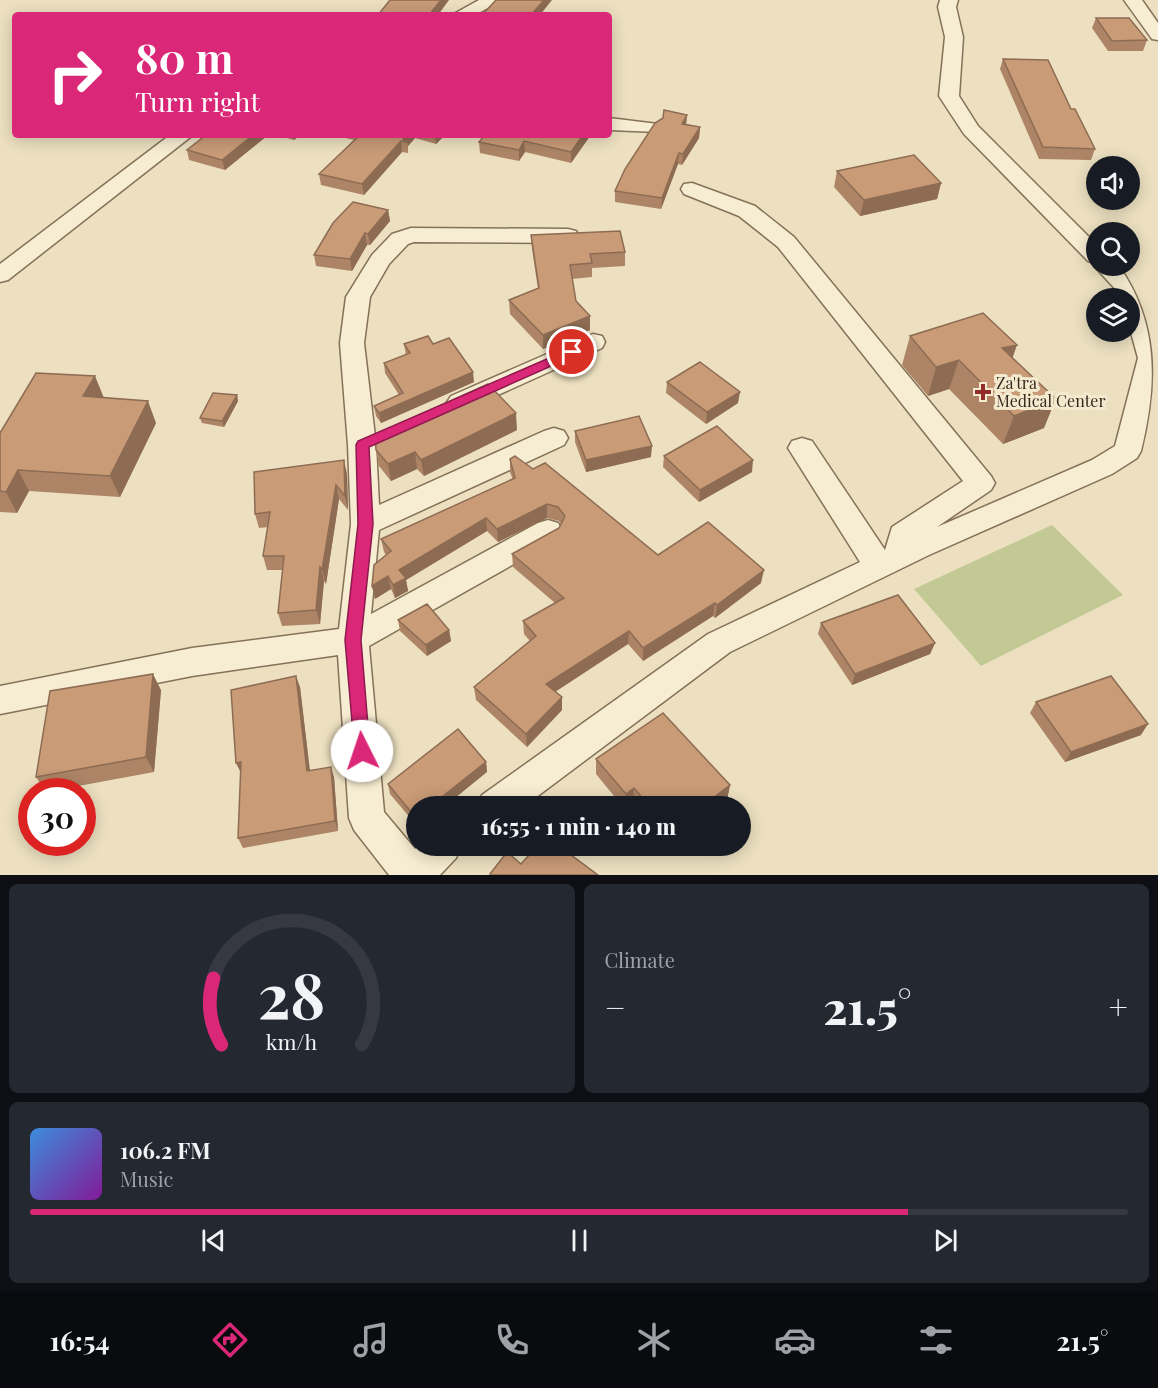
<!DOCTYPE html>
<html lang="en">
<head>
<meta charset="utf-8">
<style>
	:root { --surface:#171b24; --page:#242831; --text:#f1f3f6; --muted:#9ea1a6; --line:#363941; --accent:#db2777 }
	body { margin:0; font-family:"Playfair Display",serif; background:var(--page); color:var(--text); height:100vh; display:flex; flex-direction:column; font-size:22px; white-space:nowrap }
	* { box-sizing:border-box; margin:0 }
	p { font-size:20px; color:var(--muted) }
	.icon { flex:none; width:33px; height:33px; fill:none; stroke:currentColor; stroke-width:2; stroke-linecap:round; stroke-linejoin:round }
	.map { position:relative; height:875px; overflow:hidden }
	.sheet { display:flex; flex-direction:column; gap:9px; padding:9px; background:#0d0f14; flex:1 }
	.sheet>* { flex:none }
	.hud { position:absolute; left:12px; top:12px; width:600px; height:126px; border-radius:6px; box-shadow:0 3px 15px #0003; background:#db2777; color:#fff; overflow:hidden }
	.buttons { position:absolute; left:1086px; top:156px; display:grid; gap:12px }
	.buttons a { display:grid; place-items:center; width:54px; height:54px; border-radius:50%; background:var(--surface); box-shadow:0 3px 15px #0003; font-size:30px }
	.speed { position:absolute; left:18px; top:778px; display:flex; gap:12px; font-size:30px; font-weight:700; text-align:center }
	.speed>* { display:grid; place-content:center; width:78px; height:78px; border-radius:50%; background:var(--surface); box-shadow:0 3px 15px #0003; line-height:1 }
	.speed .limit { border:9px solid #d22; background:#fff; color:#111 }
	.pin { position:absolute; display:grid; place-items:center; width:51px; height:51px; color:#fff; margin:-26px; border:3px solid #fff; border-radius:50%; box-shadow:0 2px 6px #0007 }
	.me { position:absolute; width:66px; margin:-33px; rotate:356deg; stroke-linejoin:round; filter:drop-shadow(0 0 4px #0008) }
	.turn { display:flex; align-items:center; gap:21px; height:126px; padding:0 24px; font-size:27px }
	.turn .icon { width:78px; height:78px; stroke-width:2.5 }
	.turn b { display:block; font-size:42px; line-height:51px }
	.big { font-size:45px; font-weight:800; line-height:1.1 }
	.sheet .card { flex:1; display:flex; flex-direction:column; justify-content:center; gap:9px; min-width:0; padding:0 21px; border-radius:9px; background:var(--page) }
	.sheet .dial { align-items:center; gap:0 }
	.dial svg { height:156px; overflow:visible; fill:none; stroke:var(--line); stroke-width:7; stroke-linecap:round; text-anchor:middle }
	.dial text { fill:var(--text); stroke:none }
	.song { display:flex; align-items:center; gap:18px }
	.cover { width:72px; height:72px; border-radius:9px; background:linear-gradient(135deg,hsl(210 70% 55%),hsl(290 70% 35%)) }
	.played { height:6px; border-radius:3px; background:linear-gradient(90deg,var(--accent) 80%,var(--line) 80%) }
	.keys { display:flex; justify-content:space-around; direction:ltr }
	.heat { display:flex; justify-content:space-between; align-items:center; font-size:33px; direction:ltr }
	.sheet .tiles { flex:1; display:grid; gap:9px; grid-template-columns:1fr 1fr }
	.card:last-child { grid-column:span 2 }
	.trip { position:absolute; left:406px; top:796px; width:345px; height:60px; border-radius:30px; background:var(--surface); box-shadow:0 3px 15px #0003; font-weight:800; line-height:60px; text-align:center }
	.tabs { display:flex; height:96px; justify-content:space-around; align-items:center; background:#090b0e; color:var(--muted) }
	.tabs .icon { width:42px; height:42px }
	.tabs .selected { color:var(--accent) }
	.tabs b { font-size:27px; color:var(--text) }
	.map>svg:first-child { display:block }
	.green { fill:#c2c994 }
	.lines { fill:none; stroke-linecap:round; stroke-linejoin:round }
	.street-casing { stroke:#847158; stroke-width:3 }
	.street { fill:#f7edd2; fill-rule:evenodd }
	.wall { fill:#ad8566 }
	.shaded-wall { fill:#8d6c53 }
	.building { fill:#c99b77; stroke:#8d6c53; stroke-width:1.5 }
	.route { fill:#db2777; stroke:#8e194d; stroke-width:1.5 }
	.poi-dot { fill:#912c2b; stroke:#f4eacf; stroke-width:2 }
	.labels { text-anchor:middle; stroke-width:6; stroke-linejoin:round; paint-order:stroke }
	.poi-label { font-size:16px; fill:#34281c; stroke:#f4eacf; text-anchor:start }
</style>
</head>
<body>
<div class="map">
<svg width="1158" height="875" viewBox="0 0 1158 875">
	<rect width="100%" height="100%" fill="#ece0c0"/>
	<path class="green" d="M1052,525L1123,595L981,666L914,589Z"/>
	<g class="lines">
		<defs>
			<path id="street" d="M479,0H502L475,15H452Z
				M940,0H958L956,7L963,37L959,96L978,126L1096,244V263L1088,261L964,134L939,96L945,37L938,7Z
				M1124,0H1142L1158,23V40L1152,39Z
				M609,118L658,124L661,128L658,132L609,130Z
				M170,135H193L8,280L0,282V264Z
				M692,183L755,206L794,237L991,476L995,483L991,490L937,527L1092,460L1115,446L1138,358L1130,329V298H1120L1118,292L1094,266L1096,263V266H1119C1158,322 1158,382 1141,451L1137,458L1112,474L929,555L730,652L523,807H477L482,795L708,634L860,562L788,448L792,441L802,438L812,441L885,550L892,527L963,481L778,247L739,216L684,194L681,189L684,184Z
				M411,228L568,229L576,231L579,236L576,241L568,243L414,242L408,244L389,264L370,297L364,343L376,445L379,505L544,431L554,428L564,431L568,438L564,445L379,530L371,614L538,523L548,520L558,523L563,531L558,539L369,646L384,812L415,849L418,846H461L456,858L440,875H389L354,830L349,818L338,655L192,676L0,714V686L192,648L339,629L351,524L348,445L340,343L346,297L372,255L392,234Z
				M593,334L602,336L605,342L602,348L469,408L460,411L451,408L447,402L451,396Z"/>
		</defs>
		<use href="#street" class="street-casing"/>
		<use href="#street" class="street"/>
	</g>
	<path class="wall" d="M1096,18L1147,40L1143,51H1108L1092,28Z
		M1003,59L1071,109L1095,149L1091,160L1039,159L1000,69Z
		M687,115L686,124L700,127L699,138L682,165L678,164L661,209L615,202V191Z
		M268,135L225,170L189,160L187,150Z
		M275,135H300L294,140Z
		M333,135H445L436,144L415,138L408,146V153L402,152L364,195L321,185L319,174L354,140Z
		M590,136L571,163L525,152L519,161L480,153L479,142Z
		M837,171L941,183L937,199L860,216L834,187Z
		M388,210L390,221L370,245H367L352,271L316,266L314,255Z
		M531,235L625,252V266L592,268V277L572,279L576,301L590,316V330L543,349L510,314L509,300L538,289L532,249Z
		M910,336L1012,358L1044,428L1003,444L949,389L928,396L902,365Z
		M404,344H433L474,382L381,423L376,416L374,406L399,395L385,373L384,363L406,355Z
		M667,382L738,403L706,424L666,393Z
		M237,395L238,401L224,427L202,423L200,418Z
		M104,398L156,423L120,497L29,491L17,513L0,512V433Z
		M517,430L424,476L417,469L391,481L379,466L376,450Z
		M575,431L651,457L586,472L575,442Z
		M664,456L752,472L699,502L663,467Z
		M510,459L658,555L761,583L715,618L713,616L643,661L628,644L555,692L562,710L527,747L476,700L474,687L530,641L524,634L523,621L555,603L513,567L512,554L559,528L561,524L559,521L547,518L498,542L487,531L406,580L408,591L395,598L391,589L375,599L372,586L386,555L384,552L381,539L513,480L510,472Z
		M347,474L348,510L339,499L326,584L324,581L320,624L282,626L278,613L283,570H267L263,556L268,527L259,528L255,514Z
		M398,620L449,630L451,641L427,656L400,631Z
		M821,623L935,643L930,654L852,685L818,634Z
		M300,687L310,771L334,777L338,831L243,848L238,838Z
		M161,690L154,772L46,792L36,777Z
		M1036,702L1141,735L1065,762L1030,713Z
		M596,759L730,785L727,800L718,807H636L633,803L627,807H623L596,774Z
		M486,762L487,772L417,807V826L390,794L388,784Z"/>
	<path class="shaded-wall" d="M441,0H449L438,15H429Z
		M544,0H552L540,15H531Z
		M687,115L686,126L682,124Z
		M700,127L699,138L682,165L683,154Z
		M253,135H268L225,170L222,160Z
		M293,135H300L294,140Z
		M406,135H414L415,138L408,146L407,142L403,139Z
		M435,135H445L436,144Z
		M583,135L590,136L571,163V152Z
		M401,141L402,152L364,195L362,184Z
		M524,141L525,152L519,161V150Z
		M679,153L678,164L661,209L662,198Z
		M941,183L937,199L860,216L864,200Z
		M388,210L390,221L370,245L368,234Z
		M365,233L367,245L352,271L350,259Z
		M590,316V330L543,349V335Z
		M1017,345L1007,374L1002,348Z
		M959,360L949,389L928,396L936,367Z
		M473,372L474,382L381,423L379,413Z
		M95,376L104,398L83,396Z
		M740,392L738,403L706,424L707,412Z
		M237,395L238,401L224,427L222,421Z
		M1056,399L1044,428L1003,444L1014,416Z
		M148,401L156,423L120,497L110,476Z
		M516,413L517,430L424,476L421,460Z
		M652,446L651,457L586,472V460Z
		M415,452L417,469L391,481L388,464Z
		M344,460L347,474L348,510L345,496Z
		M753,460L752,472L699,502L700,490Z
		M18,470L29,491L17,513L6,492Z
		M336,485L339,499L326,584L322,570Z
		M547,504V518L498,542L497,529Z
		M486,518L487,531L406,580L408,591L395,598L393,585L399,570Z
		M320,567L324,581L320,624L316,610Z
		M764,570L761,583L715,618L717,605Z
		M388,576L391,589L375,599L372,586Z
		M715,603L713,616L643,661V648Z
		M449,630L451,641L427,656L426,645Z
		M629,631L628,644L547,697L546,684Z
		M935,643L930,654L852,685L855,674Z
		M153,674L161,690L154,772L146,757Z
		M296,676L300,687L311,781L307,771Z
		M562,697V710L527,747L526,734Z
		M1148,724L1141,735L1065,762L1071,752Z
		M241,762V773L236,763Z
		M486,762L487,772L444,807H429Z
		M331,767L334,777L338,831L335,821Z
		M730,785L727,800L718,807H701Z
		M634,788L633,803L627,807H625L626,794Z"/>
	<path class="building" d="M390,0H441L429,15H378Z
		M496,0H544L531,15H482Z
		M1096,18H1129L1147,40L1112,41Z
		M1003,59L1048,60L1071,109H1075L1095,149L1043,147Z
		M664,110L687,115L682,124L700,127L683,154L679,153L662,198L615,191L625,169L655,123L663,118Z
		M206,135H253L222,160L187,150Z
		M360,135H406L403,139L407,142L401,141L362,184L319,174Z
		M485,135H583L571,152L524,141L519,150L479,142Z
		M914,155L941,183L864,200L837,171Z
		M353,202L388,210L368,234L365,233L350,259L314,255L333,223Z
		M620,231L625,252L590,254L592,263L570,265L576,301L590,316L543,335L509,300L539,288L531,235Z
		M983,313L1017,345L1002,348L1056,399L1014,416L959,360L936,367L910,336Z
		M428,336L433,344L449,338L473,372L379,413L374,406L403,393L384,363L410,353L404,344Z
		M700,362L740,392L707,412L667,382Z
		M36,373L95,376L83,396L148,401L110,476L18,470L6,492L0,491V433Z
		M488,384L516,413L421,460L415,452L388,464L376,450L375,435Z
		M213,393L237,395L222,421L200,418Z
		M639,416L652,446L586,460L575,431Z
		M717,426L753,460L700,490L664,456Z
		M515,456L533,469L545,463L658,555L708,522L764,570L717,605L715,603L643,648L629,631L546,684L562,697L526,734L474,687L536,636L523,621L564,598L512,554L559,528L565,516L558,507L547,504L497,529L486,518L399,570L406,578L393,585L388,576L372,586L374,565L391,551L381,539L515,478L510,459Z
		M344,460L345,496L336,485L322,570L320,567L316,610L278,613L284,556H263L270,512L255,514L254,472Z
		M898,595L935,643L855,674L821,623Z
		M427,604L449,630L426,645L398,620Z
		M153,674L146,757L36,777L50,691Z
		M296,676L307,771L331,767L335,821L238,838L241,762L236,763L231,690Z
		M1111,676L1148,724L1071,752L1036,702Z
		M663,713L730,785L701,807H650L634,788L626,794L596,759Z
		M458,729L486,762L429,807H417V817L416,818L388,784Z
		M537,846H559L598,875H491L490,874L507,852L521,864Z"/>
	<path class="route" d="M572,348L576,349V355L369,447L373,524L361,640L370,751L368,757L362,759L355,757L345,640L358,524L356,445L358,441Z"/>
	<path class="poi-dot" d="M980 383h6v6h6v6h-6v6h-6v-6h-6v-6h6z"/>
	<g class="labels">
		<g class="poi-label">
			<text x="996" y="389">Za'tra<tspan x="996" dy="18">Medical Center</tspan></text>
		</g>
	</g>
</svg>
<div class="buttons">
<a><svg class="icon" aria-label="sound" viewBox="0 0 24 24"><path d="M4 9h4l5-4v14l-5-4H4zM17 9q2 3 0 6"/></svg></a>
<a><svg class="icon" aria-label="search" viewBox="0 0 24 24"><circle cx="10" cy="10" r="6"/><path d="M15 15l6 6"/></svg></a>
<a><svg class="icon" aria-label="layers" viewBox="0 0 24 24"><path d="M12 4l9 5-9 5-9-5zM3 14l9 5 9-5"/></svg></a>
</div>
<div class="speed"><div class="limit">30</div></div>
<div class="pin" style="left:572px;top:352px;background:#d93025"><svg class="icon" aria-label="arrive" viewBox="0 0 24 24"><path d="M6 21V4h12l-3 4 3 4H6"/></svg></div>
<svg class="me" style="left:362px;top:751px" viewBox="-20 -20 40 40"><circle r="19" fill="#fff"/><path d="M0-13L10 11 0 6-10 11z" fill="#db2777"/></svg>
<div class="trip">16:55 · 1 min · 140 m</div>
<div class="hud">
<div class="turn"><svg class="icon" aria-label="right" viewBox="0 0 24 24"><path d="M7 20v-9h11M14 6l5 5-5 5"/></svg><div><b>80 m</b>Turn right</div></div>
</div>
</div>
<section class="sheet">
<div class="tiles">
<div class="card dial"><svg viewBox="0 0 100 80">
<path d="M14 69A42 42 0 1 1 86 69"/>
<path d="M14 69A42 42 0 0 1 10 35" stroke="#db2777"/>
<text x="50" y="56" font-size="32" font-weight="700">28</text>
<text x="50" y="72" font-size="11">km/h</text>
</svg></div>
<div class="card"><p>Climate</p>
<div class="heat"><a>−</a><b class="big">21.5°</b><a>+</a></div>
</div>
<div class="card">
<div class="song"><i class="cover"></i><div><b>106.2 FM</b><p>Music</p></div></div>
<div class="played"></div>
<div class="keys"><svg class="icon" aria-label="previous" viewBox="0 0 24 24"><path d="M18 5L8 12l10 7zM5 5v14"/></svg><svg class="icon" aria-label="pause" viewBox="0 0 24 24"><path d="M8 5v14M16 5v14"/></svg><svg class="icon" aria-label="next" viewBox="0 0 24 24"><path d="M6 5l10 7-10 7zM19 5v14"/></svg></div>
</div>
</div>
</section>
<nav class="tabs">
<b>16:54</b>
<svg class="icon selected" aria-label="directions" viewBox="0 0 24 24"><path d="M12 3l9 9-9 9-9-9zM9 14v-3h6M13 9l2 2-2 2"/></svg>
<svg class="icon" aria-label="music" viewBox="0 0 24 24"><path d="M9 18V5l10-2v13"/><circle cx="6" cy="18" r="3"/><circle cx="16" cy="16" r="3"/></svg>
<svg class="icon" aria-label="phone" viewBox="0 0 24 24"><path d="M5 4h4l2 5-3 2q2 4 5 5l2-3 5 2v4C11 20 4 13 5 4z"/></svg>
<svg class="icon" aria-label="climate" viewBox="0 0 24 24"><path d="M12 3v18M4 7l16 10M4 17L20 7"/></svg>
<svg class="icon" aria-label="car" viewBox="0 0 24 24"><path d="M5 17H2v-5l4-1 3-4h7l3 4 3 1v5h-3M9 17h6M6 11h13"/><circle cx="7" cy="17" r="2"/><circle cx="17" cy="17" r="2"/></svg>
<svg class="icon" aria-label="filters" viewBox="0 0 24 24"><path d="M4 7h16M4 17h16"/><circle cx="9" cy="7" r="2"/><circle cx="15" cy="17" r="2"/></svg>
<b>21.5°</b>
</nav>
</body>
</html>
